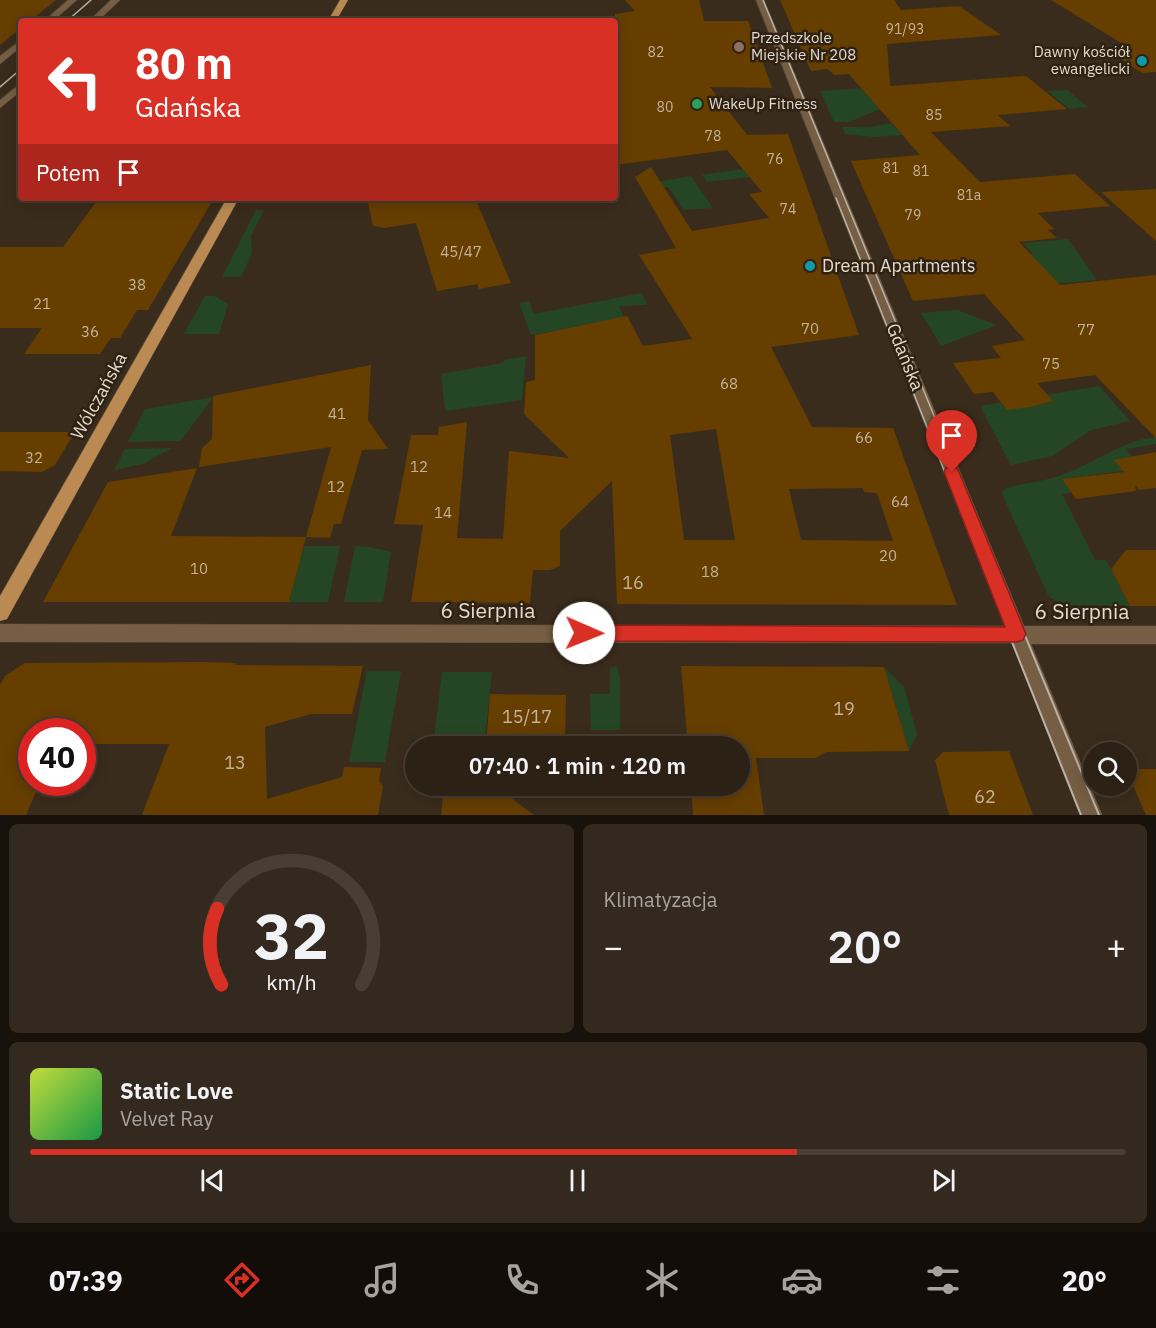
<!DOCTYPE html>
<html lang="pl">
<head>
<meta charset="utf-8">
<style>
	:root { --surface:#2c2115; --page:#34291e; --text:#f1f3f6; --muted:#a6a3a0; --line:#483e34; --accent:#d93025 }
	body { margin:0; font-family:"IBM Plex Sans",sans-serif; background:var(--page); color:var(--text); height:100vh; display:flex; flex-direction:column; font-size:22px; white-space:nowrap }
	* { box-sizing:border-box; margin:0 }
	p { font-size:20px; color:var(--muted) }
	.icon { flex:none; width:33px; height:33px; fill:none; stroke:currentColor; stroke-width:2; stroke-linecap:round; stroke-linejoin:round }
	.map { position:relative; height:815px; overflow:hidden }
	.panel { display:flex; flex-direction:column; gap:9px; padding:9px; background:#18120c; flex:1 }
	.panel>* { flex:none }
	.banner { position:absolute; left:18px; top:18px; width:600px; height:183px; border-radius:6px; box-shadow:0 3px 15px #0003,0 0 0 2px var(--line); background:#d93025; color:#fff; overflow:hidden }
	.controls { position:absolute; left:1083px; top:742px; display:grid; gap:12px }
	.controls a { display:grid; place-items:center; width:54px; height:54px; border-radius:50%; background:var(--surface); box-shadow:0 3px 15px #0003,0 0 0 2px var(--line); font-size:30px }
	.speed { position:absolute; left:18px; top:718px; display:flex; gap:12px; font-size:30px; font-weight:700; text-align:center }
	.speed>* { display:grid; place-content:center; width:78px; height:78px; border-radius:50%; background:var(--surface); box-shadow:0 3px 15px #0003,0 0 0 2px var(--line); line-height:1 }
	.speed .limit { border:9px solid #d22; background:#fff; color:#111 }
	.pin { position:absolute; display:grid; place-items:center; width:51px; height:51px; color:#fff; margin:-62px -26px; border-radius:50% 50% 50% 0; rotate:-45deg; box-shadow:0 0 6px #0007 }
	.pin .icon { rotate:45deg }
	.me { position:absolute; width:66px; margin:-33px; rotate:91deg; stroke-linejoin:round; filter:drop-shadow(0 0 4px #0008) }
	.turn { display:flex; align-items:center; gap:21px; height:126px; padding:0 18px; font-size:27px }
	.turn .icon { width:78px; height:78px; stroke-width:2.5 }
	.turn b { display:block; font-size:42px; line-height:51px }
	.then { display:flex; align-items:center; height:57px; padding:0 18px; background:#0003; gap:12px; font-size:22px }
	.big { font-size:45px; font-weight:600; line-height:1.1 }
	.panel .card { flex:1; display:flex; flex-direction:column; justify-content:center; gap:9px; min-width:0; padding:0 21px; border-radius:9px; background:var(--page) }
	.panel .dial { align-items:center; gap:0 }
	.dial svg { height:156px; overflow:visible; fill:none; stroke:var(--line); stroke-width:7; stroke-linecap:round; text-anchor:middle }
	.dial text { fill:var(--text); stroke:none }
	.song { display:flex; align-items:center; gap:18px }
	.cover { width:72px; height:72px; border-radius:9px; background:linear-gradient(135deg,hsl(70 70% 55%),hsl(140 70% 35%)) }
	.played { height:6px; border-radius:3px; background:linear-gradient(90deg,var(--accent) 70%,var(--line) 70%) }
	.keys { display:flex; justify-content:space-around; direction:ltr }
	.heat { display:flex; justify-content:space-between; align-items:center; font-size:33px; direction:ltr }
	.panel .tiles { flex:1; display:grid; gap:9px; grid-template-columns:1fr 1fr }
	.card:last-child { grid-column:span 2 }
	.trip { position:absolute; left:405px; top:736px; width:345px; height:60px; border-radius:30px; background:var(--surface); box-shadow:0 3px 15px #0003,0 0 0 2px var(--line); font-weight:600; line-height:60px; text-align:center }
	.dock { display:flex; height:96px; justify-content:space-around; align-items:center; background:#120d08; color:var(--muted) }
	.dock .icon { width:42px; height:42px }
	.dock .selected { color:var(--accent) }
	.dock b { font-size:27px; color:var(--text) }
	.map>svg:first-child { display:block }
	.green { fill:#254625 }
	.building { fill:#663e00; fill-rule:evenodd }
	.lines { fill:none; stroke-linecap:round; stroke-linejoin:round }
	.minor-casing { stroke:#554839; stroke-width:1 }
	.major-casing { stroke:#554839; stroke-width:1 }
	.minor { fill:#755e43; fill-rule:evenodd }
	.major { fill:#ba8a52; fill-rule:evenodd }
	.tram-far1 { stroke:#bab0a5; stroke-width:1.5 }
	.tram { stroke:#bab0a5; stroke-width:2 }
	.route { fill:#d93025; stroke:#8d1f18; stroke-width:1.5 }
	.education-dot { fill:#8d6e63; stroke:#302212; stroke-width:2 }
	.culture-dot { fill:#0f9aa8; stroke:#302212; stroke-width:2 }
	.leisure-dot { fill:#2e9e5b; stroke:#302212; stroke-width:2 }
	.labels { text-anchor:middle; stroke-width:5; stroke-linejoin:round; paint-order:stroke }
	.far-number-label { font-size:14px; fill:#c4b39c }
	.far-poi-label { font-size:15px; fill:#e3dad0; stroke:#302212; text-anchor:start }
	.number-label { font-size:15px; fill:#c4b39c }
	.poi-label { font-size:18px; fill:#e3dad0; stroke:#302212; text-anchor:start }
	.street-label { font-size:18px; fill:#e3dad0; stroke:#302212 }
	.near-number-label { font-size:18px; fill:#c4b39c }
	.near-street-label { font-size:21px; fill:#e3dad0; stroke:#302212 }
</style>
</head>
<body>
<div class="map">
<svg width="1156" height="815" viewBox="0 0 1156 815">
	<rect width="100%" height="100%" fill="#3a2c1c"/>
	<path class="green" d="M865,88L880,109L849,122H834L820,91Z
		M1067,90L1088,107L1069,109L1047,91Z
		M891,123L902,135L874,137L845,134L842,127H870Z
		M743,169L750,177L707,182L702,175Z
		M691,176L713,208L684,210L668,187L661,188L657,182Z
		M256,210H264L251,236L252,253L241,277H222Z
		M1068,239L1097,280L1052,284L1024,256L1033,254L1023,243Z
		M642,293L647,305L619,306L624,317L538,334L531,335L519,303L529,301L534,314Z
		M205,296H214L228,304L219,334H184Z
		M957,310L997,325L941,346L921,313Z
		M526,356L522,400L445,411L441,374L503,363L504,360Z
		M1099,386L1130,421L1091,430L1052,456L1011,465L980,406Z
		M213,397L181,441L128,442L145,409Z
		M1156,437V444L1126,449L1133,458L1123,471L1063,479L1072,493L1062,494L1095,560H1106L1130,606L1064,605L1049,597L1002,494L1004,489C1024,482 1045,482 1064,474C1095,463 1123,440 1156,437Z
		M172,448L143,464L114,470L125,449Z
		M304,546H340L328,602H289Z
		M355,546L369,547L391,552L383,602H344Z
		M617,667L620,678V730H591L590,694H610V668Z
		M884,667L904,687L917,734L909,751Z
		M367,671H401L385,762H349Z
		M442,672H492L484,747H433Z"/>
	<path class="building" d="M0,0H56L30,21H21V28L0,45Z
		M625,0H699L704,21H748L772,88L710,87L747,135L788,134L859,335L771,347L812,427L893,428L957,605L617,604L612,481L560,531V566L550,570H533L530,603L411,602L423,525L394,524L411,435H438L439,427L467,422L457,538L503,539L509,451L569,458L524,414L526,382L535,380V335L627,316L643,346L692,339L639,255L676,248L635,177L651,167L692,231L769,218L749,194L762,192L727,150L615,165V14L635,11ZM716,429L735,540H684L670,435ZM863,488L864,492L877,493L893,541L801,540L789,489Z
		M780,0H894L901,10L959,6L1001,35L887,44L890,86L1026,76L1067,109L998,115L1010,126L931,132L980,182L1075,174L1110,206L1038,213L1054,229L1048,230L1057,238L1019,242L1060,285L1156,275V438L1095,375L1037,383L1053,401L1030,407L1007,410L993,392L974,394L953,363L1001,358L992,346L1025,340L984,294L913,301L851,161L920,155L849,74L834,75L828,69L811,71Z
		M1051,0H1156V72L1142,73L1109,51L1131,49Z
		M1156,189V241L1101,192Z
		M162,198H214L148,310H137L120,338H111L100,354H24L42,328H0V247H63L96,202H159Z
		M400,198H475L511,283L479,289L477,284L437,291L416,223L384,228L373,226L368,203Z
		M371,365L368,420L388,449L362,450L341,524H334L330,538L306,537L331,447L199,467L202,448L212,439L213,396Z
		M0,432H75L55,465L42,472L0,471Z
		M1156,452V488L1139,490L1135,485L1136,491L1076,499L1062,479L1124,472L1114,460Z
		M197,468L171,536L306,537L289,602H43L108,482Z
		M1126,550H1156V606H1130L1111,569Z
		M205,662L236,663L235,665L363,666L352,714H311L265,727L267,799L342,777L344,767L381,768L379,781L383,786L378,815H142L169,744H82V732H32V783H40L26,815H0V685L5,676L25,663Z
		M681,666L884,667L909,751L826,752L816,758H756L764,815H693L691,786H740V747H688Z
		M490,694L566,695L565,747H486Z
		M1009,751L1033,815H949L935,760L943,752Z
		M1126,769H1156V815H1146Z
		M444,786H504L503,792L534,815H441Z"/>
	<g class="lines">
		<defs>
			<path id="minor" d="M68,0H77L53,21H44Z
				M111,0H120L98,21H89Z
				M756,0H764L1024,626H1156V644H1031L1102,815H1080L1012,643L0,642V624L1005,626Z
				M21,40V47L0,64V56Z
				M21,83V91L0,108V100Z"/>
			<path id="major" d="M340,0H348L336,21H328Z
				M227,198H239L7,619L0,621V596Z"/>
		</defs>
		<use href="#minor" class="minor-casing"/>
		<use href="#major" class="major-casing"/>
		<use href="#minor" class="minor"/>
		<use href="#major" class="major"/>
		<path class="tram-far1" d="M763,0L979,525
			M67,21L91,0
			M0,87L21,69
			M836,198L966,525"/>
		<path class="tram" d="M965,524L1081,815
			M979,524L1099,815"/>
	</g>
	<path class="route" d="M952,467L957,468L959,472L1026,634L1023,640L1017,642L584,641L577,639L575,633L577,628L584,625L1005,627L944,472L946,468Z"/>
	<circle class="education-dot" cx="739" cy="47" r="6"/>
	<g class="culture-dot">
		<circle cx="1142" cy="61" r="6"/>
		<circle cx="810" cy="266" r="6"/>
	</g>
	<circle class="leisure-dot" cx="697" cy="104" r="6"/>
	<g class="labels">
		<g class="far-number-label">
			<text x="905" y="34">91/93</text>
			<text x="656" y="57">82</text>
			<text x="665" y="112">80</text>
			<text x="934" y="120">85</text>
			<text x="713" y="141">78</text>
			<text x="775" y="164">76</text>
			<text x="891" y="173">81</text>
			<text x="921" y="176">81</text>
			<text x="969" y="200">81a</text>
			<text x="788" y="214">74</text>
			<text x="913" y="220">79</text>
		</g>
		<g class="far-poi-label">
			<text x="751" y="43">Przedszkole<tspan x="751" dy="17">Miejskie Nr 208</tspan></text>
			<text x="1130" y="57" text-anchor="end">Dawny kościół<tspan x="1130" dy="17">ewangelicki</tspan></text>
			<text x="709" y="109">WakeUp Fitness</text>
		</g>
		<g class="number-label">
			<text x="461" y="257">45/47</text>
			<text x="137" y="290">38</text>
			<text x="42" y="309">21</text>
			<text x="810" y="334">70</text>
			<text x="1086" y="335">77</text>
			<text x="90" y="337">36</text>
			<text x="1051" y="369">75</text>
			<text x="729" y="389">68</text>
			<text x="337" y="419">41</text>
			<text x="864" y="443">66</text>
			<text x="34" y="463">32</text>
			<text x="419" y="472">12</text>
			<text x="336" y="492">12</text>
			<text x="900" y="507">64</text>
			<text x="443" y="518">14</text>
			<text x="888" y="561">20</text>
			<text x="199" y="574">10</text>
			<text x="710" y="577">18</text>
		</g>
		<g class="poi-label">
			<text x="822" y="272">Dream Apartments</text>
		</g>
		<g class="street-label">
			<text transform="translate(905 357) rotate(68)" y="6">Gdańska</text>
			<text transform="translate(99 396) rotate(-61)" y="6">Wólczańska</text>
		</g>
		<g class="near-number-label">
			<text x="633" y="589">16</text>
			<text x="844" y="715">19</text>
			<text x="527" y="723">15/17</text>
			<text x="235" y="769">13</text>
			<text x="985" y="803">62</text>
		</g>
		<g class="near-street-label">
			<text x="488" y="618">6 Sierpnia</text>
			<text x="1082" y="619">6 Sierpnia</text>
		</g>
	</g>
</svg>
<div class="controls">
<a><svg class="icon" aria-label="search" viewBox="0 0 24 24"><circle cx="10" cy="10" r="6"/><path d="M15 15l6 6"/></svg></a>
</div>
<div class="speed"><div class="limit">40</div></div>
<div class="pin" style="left:952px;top:472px;background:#d93025"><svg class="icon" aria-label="arrive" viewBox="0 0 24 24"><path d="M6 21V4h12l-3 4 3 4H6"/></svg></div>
<svg class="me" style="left:584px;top:633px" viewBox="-20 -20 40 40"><circle r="19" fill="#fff"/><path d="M0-13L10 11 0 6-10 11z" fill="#d93025"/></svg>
<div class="trip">07:40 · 1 min · 120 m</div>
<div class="banner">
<div class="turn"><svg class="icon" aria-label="left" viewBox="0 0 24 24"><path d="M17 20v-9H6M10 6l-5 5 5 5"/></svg><div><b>80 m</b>Gdańska</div></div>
<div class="then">Potem<svg class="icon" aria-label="arrive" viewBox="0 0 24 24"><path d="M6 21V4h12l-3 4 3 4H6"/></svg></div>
</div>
</div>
<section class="panel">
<div class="tiles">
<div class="card dial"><svg viewBox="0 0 100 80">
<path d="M14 69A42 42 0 1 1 86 69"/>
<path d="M14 69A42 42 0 0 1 12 30" stroke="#d93025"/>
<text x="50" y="56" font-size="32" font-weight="700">32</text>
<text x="50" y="72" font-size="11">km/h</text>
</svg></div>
<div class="card"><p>Klimatyzacja</p>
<div class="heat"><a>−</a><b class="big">20°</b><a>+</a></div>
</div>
<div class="card">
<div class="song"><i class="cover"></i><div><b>Static Love</b><p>Velvet Ray</p></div></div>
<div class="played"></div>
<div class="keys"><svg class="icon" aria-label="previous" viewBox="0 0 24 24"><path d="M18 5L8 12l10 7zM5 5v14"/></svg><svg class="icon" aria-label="pause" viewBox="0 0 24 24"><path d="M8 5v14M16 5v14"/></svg><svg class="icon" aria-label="next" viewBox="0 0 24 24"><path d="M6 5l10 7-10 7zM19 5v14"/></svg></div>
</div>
</div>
</section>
<nav class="dock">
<b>07:39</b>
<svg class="icon selected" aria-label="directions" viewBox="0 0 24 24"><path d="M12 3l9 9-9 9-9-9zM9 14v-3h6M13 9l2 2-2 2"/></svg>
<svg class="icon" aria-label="music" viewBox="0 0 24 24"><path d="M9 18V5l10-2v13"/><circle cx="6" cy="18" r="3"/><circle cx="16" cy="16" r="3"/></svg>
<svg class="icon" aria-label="phone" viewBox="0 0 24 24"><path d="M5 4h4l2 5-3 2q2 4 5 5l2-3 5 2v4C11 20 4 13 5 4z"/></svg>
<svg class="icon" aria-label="climate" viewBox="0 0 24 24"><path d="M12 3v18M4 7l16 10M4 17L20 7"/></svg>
<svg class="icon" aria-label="car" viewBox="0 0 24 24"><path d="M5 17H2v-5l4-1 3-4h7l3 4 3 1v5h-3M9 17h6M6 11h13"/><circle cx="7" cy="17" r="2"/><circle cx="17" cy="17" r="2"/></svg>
<svg class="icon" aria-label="filters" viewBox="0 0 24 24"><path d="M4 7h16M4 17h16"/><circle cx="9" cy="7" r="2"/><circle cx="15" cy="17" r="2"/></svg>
<b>20°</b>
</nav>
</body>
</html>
